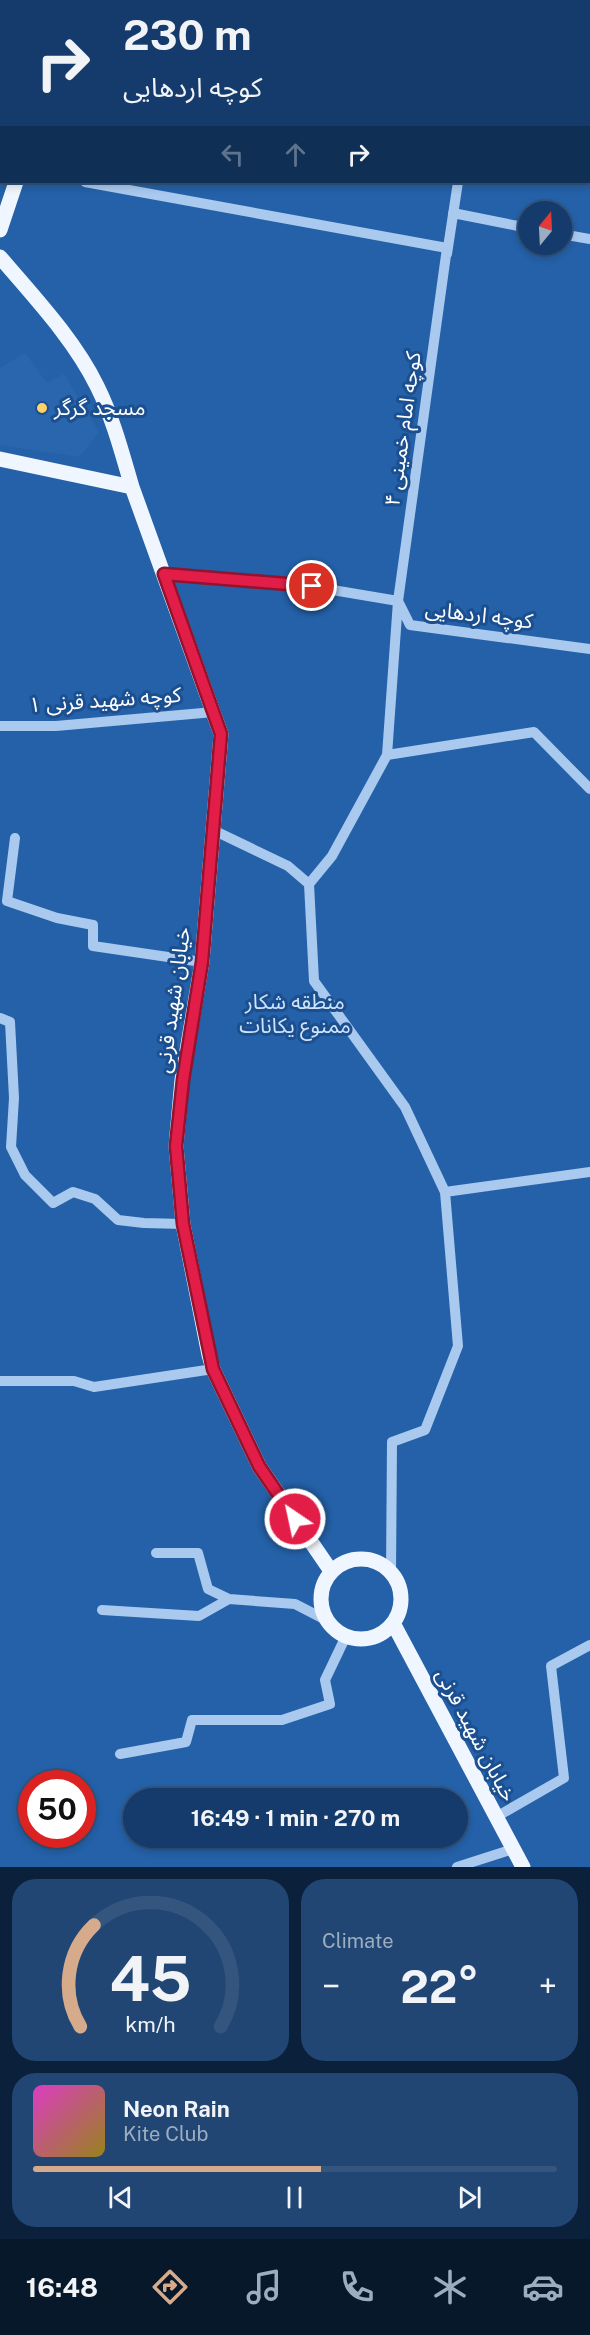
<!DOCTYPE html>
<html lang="en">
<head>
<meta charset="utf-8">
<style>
	:root { --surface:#143b6b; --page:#214673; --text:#f1f3f6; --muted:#9dadc1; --line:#33557e; --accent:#d6ab8b }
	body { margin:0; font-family:"Public Sans","Noto Sans Arabic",sans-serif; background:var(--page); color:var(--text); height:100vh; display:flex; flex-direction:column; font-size:22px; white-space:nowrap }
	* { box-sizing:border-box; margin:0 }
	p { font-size:20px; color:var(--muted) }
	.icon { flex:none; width:33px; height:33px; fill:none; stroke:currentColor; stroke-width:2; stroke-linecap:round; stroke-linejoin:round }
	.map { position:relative; height:1867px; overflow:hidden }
	.sheet { display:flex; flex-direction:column; gap:12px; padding:12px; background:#0b203b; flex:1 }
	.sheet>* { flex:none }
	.hud { position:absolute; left:0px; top:0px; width:591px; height:183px; box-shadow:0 3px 9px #0003,0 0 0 2px var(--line); background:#143b6b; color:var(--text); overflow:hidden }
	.needle { width:39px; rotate:18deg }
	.buttons { position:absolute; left:518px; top:201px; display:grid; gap:12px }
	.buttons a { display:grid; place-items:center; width:54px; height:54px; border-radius:50%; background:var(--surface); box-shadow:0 3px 9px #0003,0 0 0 2px var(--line); font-size:30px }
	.speed { position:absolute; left:18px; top:1770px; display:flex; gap:12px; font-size:30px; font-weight:700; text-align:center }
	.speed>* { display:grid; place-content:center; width:78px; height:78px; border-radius:50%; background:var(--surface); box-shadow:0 3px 9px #0003,0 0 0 2px var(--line); line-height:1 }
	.speed .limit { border:9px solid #d22; background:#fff; color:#111 }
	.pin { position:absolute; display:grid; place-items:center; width:51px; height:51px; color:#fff; margin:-26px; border:3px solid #fff; border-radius:50%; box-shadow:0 2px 6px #0007 }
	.me { position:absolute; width:66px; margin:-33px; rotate:326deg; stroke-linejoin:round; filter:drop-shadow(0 0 4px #0008) }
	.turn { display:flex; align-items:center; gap:21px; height:126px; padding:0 24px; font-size:27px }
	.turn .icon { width:78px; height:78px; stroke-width:2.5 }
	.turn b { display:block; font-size:42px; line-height:51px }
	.lanes { display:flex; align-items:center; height:57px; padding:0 24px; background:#0003; justify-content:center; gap:30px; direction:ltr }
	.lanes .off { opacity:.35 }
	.big { font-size:45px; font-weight:700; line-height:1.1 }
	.sheet .card { flex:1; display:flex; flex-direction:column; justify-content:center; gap:9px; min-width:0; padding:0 21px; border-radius:24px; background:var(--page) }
	.sheet .dial { align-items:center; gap:0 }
	.dial svg { height:156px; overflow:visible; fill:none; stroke:var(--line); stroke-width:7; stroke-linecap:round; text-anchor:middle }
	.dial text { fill:var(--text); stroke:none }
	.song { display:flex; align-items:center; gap:18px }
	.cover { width:72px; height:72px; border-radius:9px; background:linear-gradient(135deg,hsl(310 70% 55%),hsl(50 70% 35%)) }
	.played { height:6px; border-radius:3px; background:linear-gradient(90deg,var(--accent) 55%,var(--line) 55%) }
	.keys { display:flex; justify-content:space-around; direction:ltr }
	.heat { display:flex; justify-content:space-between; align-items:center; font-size:33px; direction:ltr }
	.sheet .tiles { flex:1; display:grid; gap:12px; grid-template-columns:1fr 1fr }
	.card:last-child { grid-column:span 2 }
	.trip { position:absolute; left:123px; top:1788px; width:345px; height:60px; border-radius:30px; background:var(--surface); box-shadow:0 3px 9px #0003,0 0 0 2px var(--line); font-weight:700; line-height:60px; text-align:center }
	.tabs { display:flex; height:96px; justify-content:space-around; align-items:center; background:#08182b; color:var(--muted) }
	.tabs .icon { width:42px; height:42px }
	.tabs .current { color:var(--accent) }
	.tabs b { font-size:27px; color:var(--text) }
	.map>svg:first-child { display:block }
	.green { fill:#2461a8; fill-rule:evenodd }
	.building { fill:#2a66ad }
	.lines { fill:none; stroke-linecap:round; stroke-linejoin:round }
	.minor { stroke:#a9c9ee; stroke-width:10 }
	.major { stroke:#f0f6ff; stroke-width:15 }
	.route-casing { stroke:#92132f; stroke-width:15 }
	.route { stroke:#e11d48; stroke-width:10 }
	.poi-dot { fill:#ffd166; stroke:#1b4f8f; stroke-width:2 }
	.labels { text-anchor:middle; stroke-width:6; stroke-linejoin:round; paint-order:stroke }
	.poi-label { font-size:21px; fill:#fff; stroke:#1b4f8f; text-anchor:start }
	.street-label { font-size:21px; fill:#fff; stroke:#1b4f8f }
	.park-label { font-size:21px; fill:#cfe3fa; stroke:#1b4f8f }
</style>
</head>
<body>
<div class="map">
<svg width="590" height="1867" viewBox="0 0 590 1867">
	<rect width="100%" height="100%" fill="#1b4f8f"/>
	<path class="green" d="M0,0H590V1867H0ZM2,2H590V182H2ZM528,212H561V244H528ZM32,1784H82V1834H32ZM134,1798H458V1838H134Z"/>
	<path class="building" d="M25,353L47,383L64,374L99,432L79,457L0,445V368Z"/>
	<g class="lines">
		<path class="minor" d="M491,0L504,2
			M327,2L329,0
			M590,112V113
			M85,182L447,248L398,601L387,755L534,732L590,789
			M453,213L528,228
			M561,234L590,239
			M447,254L458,182
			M164,574L291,583L398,601L410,625L590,649
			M0,726H56L214,712
			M387,755L332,856L309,884L314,981L405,1107L445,1192L590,1172
			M213,830L288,866L309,884
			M15,838L7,901L57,918L93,925V946L202,962
			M0,1018L10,1022L14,1098L11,1147L25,1175L53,1203L73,1192L95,1199L118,1220L144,1223L183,1224
			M0,1381H74L94,1387L213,1369
			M156,1553H198L208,1589L229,1599L295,1604L326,1620
			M391,1573L392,1442L425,1430L458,1346L445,1192
			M102,1610L199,1616L229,1599
			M120,1754L186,1742L192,1720H282L330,1704L325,1680L346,1636
			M496,1817L564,1778L551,1666L590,1645
			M457,1867L513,1849"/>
		<path class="major" d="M71,2V0
			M0,230L16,182
			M0,257C34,297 74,339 97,386C113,418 122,453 132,487L0,459
			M132,487L221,734L202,962L182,1080L176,1146L183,1224L209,1355L213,1369L259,1466L331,1571
			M321 1599a40 40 0 1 1 80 0a40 40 0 1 1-80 0Z
			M393,1623L523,1867"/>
	</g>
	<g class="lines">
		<defs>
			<path id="route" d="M295,1519L259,1466L213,1369L183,1224L176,1146L183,1080L202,962L221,734L164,574L312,586"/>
		</defs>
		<use href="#route" class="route-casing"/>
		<use href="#route" class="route"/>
	</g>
	<circle class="poi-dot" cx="42" cy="408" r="6"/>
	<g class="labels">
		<g class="poi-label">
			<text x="54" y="415">مسجد گرگر</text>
		</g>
		<g class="street-label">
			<text transform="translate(403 429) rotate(-82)" y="7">کوچه امام خمینی ۴</text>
			<text transform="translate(479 615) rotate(7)" y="7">کوچه اردهایی</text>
			<text transform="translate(105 700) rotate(-4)" y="7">کوچه شهید قرنی ۱</text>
			<text transform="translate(173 1000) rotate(-82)" y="7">خیابان شهید قرنی</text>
			<text transform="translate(476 1735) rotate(62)" y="7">خیابان شهید قرنی</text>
		</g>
		<g class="park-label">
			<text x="295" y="1009">منطقه شکار<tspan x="295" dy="24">ممنوع یکانات</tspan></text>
		</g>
	</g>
</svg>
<div class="buttons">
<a><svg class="needle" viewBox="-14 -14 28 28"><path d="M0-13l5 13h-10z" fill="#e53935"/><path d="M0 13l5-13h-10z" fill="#9dadc1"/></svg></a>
</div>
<div class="speed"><div class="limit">50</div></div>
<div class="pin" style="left:312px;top:586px;background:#d93025"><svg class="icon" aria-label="arrive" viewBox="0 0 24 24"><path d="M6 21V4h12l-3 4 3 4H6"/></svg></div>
<svg class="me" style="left:295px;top:1519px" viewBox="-20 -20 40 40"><circle r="17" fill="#e11d48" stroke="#fff" stroke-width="3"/><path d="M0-11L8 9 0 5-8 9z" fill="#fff"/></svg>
<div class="trip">16:49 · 1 min · 270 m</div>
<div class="hud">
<div class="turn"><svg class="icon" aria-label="right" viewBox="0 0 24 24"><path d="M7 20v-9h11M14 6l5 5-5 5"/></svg><div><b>230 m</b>کوچه اردهایی</div></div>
<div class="lanes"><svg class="icon off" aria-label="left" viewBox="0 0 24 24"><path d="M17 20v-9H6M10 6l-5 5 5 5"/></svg><svg class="icon off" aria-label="ahead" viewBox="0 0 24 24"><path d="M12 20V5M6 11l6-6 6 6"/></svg><svg class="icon" aria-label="right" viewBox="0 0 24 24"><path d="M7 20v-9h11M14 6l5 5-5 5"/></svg></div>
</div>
</div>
<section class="sheet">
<div class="tiles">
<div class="card dial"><svg viewBox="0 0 100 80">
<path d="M14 69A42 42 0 1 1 86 69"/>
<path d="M14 69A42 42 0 0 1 21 17" stroke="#d6ab8b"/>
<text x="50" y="56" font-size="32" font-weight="700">45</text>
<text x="50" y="72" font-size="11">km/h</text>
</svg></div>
<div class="card"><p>Climate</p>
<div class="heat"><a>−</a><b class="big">22°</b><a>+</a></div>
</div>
<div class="card">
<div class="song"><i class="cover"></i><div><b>Neon Rain</b><p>Kite Club</p></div></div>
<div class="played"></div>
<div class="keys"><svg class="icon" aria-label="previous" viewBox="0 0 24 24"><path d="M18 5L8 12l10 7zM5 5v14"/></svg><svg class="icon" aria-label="pause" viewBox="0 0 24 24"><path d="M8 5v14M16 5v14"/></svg><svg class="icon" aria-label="next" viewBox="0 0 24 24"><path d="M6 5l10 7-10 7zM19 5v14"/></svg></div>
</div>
</div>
</section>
<nav class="tabs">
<b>16:48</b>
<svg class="icon current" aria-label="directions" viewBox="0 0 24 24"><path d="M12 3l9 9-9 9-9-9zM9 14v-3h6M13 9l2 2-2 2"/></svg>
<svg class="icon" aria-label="music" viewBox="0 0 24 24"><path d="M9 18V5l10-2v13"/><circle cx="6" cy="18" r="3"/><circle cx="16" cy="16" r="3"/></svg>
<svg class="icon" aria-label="phone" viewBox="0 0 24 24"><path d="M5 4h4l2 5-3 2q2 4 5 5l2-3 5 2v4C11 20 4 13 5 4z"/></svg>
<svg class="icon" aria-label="climate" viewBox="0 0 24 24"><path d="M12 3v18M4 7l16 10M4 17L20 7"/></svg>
<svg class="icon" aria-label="car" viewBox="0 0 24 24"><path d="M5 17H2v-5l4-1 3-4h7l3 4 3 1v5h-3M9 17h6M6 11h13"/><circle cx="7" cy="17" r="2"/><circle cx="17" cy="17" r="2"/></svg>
</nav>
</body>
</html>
